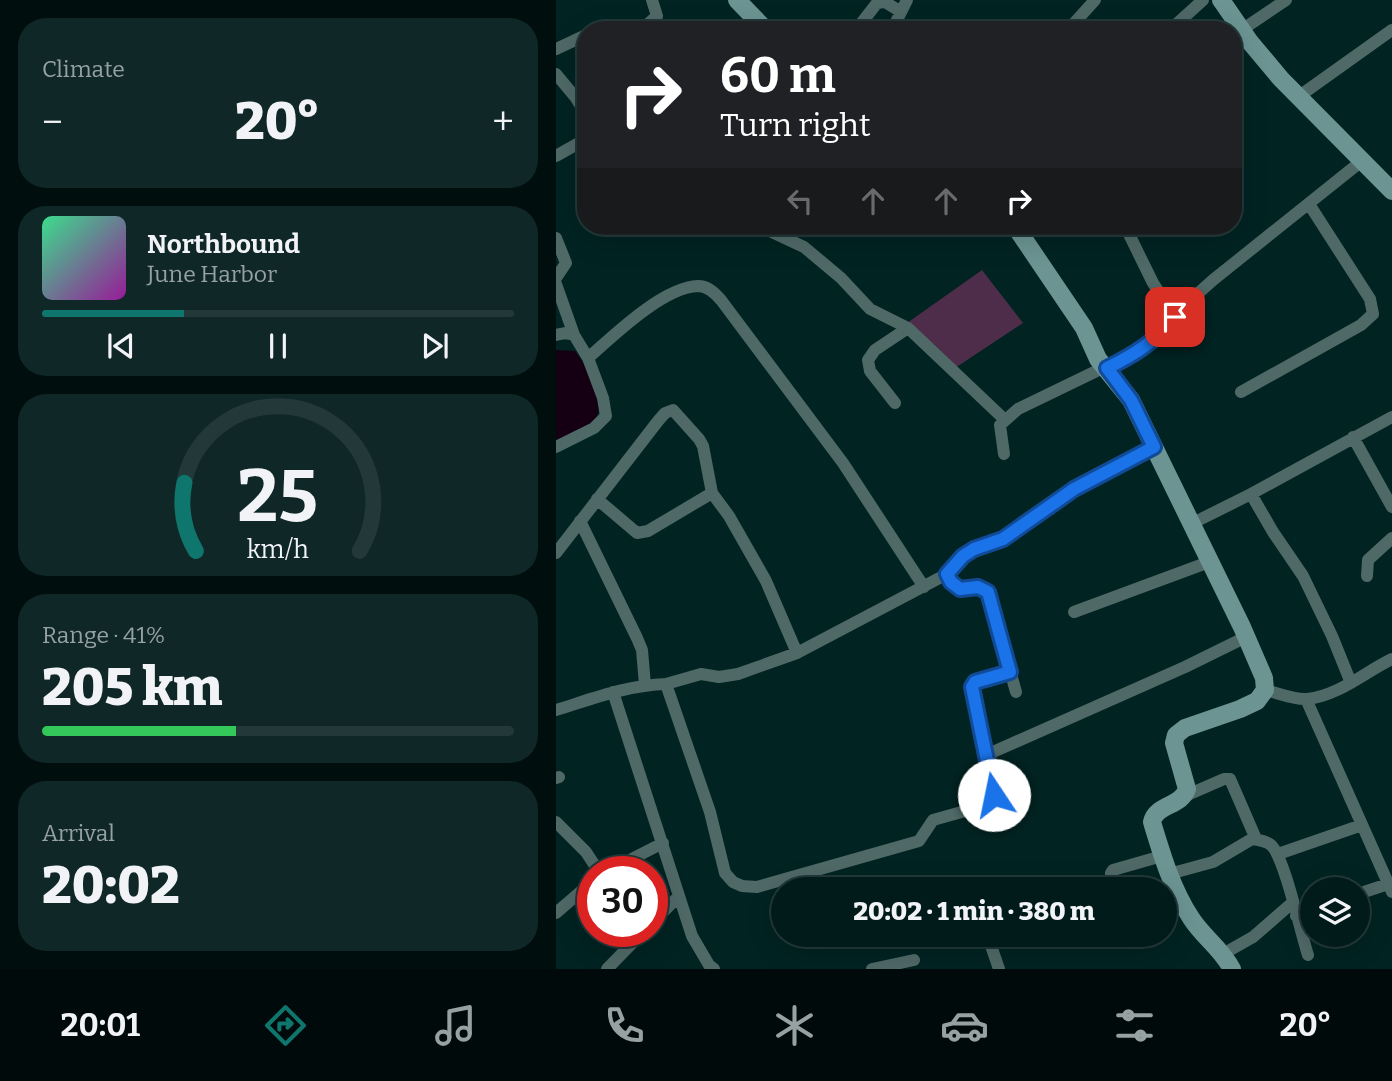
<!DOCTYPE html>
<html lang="en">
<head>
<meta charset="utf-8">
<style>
	:root { --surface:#011a1a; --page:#0f2727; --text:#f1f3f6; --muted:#96a1a2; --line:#233839; --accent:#0f766e }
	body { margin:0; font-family:Bitter,serif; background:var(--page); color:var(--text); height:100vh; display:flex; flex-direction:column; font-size:26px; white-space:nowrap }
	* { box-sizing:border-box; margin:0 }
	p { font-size:23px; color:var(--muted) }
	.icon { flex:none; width:38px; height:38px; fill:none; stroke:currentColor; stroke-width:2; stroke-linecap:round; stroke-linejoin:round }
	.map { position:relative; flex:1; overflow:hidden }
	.drawer { display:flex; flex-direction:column; gap:18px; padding:18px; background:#010e0e; width:556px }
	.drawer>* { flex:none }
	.hud { position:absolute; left:21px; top:21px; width:665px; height:214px; border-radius:28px; box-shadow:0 7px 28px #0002,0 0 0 2px var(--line); background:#202124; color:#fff; overflow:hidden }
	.fabs { position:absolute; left:744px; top:877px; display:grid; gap:14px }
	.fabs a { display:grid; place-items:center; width:70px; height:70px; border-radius:50%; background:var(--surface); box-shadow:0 7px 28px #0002,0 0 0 2px var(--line); font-size:35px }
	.speed { position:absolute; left:21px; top:856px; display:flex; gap:14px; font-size:35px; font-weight:700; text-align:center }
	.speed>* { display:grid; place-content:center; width:91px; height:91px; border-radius:50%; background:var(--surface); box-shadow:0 7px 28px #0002,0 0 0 2px var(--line); line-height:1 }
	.speed .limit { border:10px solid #d22; background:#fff; color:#111 }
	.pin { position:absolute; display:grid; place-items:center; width:60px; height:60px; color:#fff; margin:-30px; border-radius:14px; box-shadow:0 4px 10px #0006 }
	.me { position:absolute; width:77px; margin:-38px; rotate:349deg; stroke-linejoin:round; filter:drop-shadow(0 0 5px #0008) }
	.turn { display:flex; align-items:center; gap:24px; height:147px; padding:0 28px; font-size:32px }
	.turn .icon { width:91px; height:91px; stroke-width:2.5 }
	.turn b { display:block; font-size:49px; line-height:60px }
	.lanes { display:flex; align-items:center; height:66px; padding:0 28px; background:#0003; justify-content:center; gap:35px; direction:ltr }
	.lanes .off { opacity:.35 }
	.big { font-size:52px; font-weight:800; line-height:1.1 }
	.drawer .widget { flex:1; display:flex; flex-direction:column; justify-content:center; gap:10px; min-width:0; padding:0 24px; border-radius:28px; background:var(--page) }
	.drawer .dial { align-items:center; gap:0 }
	.dial svg { height:182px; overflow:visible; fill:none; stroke:var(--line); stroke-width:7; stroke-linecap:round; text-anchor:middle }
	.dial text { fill:var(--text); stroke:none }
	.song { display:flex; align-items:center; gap:21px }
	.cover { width:84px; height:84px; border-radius:10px; background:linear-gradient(135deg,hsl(150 70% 55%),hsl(300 70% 35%)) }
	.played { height:7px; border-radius:4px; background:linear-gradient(90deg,var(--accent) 30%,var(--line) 30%) }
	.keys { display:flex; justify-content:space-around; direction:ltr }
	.heat { display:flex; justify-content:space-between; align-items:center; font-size:38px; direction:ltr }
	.charge { height:10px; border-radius:5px; background:linear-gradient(90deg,#34c759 41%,var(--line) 0) }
	.trip { position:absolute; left:215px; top:877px; width:406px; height:70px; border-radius:35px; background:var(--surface); box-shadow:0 7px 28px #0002,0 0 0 2px var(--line); font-weight:800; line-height:70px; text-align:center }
	.tab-bar { display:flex; height:112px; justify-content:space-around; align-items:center; background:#000a0a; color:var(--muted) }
	.tab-bar .icon { width:49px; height:49px }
	.tab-bar .on { color:var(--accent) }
	.tab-bar b { font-size:32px; color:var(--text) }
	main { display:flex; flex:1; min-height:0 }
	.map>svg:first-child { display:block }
	.green { fill:#4e2d4a }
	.water { fill:#150013 }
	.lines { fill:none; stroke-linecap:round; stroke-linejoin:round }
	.street { stroke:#4f6967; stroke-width:12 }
	.secondary { stroke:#6b9492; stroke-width:18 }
	.route-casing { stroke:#114b97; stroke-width:18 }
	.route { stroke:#1a73e8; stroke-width:12 }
</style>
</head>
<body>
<main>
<section class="drawer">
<div class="widget"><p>Climate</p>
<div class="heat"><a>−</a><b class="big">20°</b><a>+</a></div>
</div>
<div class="widget">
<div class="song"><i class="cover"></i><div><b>Northbound</b><p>June Harbor</p></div></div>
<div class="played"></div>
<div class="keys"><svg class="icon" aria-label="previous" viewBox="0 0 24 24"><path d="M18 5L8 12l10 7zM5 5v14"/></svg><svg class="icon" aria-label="pause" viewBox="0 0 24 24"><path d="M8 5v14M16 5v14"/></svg><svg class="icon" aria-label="next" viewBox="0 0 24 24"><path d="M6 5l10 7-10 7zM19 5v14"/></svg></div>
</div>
<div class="widget dial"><svg viewBox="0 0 100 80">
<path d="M14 69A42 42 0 1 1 86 69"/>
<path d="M14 69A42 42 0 0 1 9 39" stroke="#0f766e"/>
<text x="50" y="56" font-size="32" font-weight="700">25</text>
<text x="50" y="72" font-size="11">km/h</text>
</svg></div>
<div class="widget"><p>Range · 41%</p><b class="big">205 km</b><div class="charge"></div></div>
<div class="widget"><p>Arrival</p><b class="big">20:02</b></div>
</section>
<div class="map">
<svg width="836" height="969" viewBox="0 0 836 969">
	<rect width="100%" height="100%" fill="#012322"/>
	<path class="green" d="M426,270L467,323L396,370L351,323Z"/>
	<path class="water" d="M0,350L19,351C32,369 56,404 35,425C26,433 11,437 0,442Z"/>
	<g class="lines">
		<path class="street" d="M687,29L730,0
			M85,30L101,16L96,0
			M300,30L321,3L329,2L345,12
			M336,30L351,0
			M512,30L539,0
			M614,30L647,0
			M0,49L30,35
			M0,74L20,98L30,114
			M742,97L836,30
			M0,156L30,139
			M203,226L248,247L285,278L314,309L352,328L448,419
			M569,226L597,283L619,317
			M58,231L65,226
			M0,238L10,263L0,278
			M0,284L18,335
			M0,335L9,333L18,335L32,358
			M685,392L805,325L817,314L814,299L753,204
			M339,403L314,371L312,360L319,350L352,328
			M797,437L836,507
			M0,447L38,428L50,416L47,398L32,358C57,336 107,287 142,286C152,286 159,293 165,300L287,463L368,587
			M448,454L444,425L462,409L588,348L610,329L628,306L657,280L807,160
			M695,494L717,532L747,576L776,636L795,683
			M41,499L81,533L92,531L156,493
			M24,521L81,638L86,650L89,685
			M635,524L695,494L836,417
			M0,553L102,421L109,413L117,410L143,439L147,446L156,493L173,516L210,581L241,653
			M391,574L395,582L404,589L423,587L432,592L460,692
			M811,576L812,560L836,538
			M518,612L653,562
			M110,684L145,674L163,677L182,674L241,653L391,574L407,556L418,549L447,539L518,489L598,447
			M709,690C722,693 738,700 751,699C782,696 809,672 836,659
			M57,692L136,936L153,965L158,969
			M750,699L836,892
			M0,710C36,699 72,685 110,684L154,812L169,873L177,882L186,886L201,887L363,841L377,820L427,806L436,800L437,795L431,761L437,752L629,667L690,637
			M431,761L416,687L419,682L454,672
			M0,778L3,777
			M629,796L668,779H674L700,839
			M0,822L30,852L43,872
			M722,854L806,825
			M50,872L107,843
			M613,874L657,862L696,839C703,840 711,841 716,846C729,860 745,934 752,955
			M387,887L405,882L411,883L415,889
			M555,889V873L557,870L606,856
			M802,894L832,884
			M0,913L37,881
			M740,916L756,910
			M96,923L123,896
			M431,934L443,969
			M667,954L697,937L736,903
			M51,969L88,931
			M316,969L358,960"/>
		<path class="secondary" d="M181,0L210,30
			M665,0L694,42L725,79L836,191
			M459,226L528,328L542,359L575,400L686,627L708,678L709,690L701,701L684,709L629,728L620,735L618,743L631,789C625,807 600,804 596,822C606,855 616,889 635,918C647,937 664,947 676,969"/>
	</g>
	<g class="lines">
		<defs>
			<path id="route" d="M438,795L416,687L419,682L454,672L432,592L422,587L404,589L395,582L391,574L407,556L418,549L447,539L518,489L598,447L575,400L551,368C578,355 600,341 619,317"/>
		</defs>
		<use href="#route" class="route-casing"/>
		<use href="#route" class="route"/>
	</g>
</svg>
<div class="fabs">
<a><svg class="icon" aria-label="layers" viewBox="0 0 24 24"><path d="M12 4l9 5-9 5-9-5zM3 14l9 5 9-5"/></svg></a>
</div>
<div class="speed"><div class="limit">30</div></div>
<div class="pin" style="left:619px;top:317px;background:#d93025"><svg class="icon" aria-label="arrive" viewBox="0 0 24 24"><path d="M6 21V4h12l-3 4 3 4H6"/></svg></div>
<svg class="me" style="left:438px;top:795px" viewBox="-20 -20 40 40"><circle r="19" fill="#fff"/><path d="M0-13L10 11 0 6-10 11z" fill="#1a73e8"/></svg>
<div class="trip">20:02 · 1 min · 380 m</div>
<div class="hud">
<div class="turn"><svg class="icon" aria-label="right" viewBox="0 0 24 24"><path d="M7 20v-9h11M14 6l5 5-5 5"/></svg><div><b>60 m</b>Turn right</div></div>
<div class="lanes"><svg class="icon off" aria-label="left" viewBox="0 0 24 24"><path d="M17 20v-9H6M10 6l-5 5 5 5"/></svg><svg class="icon off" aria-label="ahead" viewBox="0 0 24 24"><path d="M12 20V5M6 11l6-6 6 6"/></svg><svg class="icon off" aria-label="ahead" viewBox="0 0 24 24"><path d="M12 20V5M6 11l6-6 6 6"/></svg><svg class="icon" aria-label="right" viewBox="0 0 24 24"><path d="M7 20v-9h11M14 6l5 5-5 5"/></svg></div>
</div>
</div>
</main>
<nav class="tab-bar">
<b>20:01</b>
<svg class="icon on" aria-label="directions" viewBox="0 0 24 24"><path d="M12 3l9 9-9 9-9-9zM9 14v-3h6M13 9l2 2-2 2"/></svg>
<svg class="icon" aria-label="music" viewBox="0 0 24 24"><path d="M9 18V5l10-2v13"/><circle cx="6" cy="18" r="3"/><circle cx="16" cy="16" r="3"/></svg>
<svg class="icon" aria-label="phone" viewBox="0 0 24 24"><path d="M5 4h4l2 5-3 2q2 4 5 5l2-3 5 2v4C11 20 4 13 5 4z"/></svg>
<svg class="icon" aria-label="climate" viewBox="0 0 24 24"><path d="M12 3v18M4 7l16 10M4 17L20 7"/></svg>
<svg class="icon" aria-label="car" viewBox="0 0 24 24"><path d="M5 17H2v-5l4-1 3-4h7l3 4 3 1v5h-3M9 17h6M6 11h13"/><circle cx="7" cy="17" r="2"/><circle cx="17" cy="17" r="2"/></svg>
<svg class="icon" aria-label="filters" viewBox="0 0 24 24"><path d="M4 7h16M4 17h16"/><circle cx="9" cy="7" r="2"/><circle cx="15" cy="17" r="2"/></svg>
<b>20°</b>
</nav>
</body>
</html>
